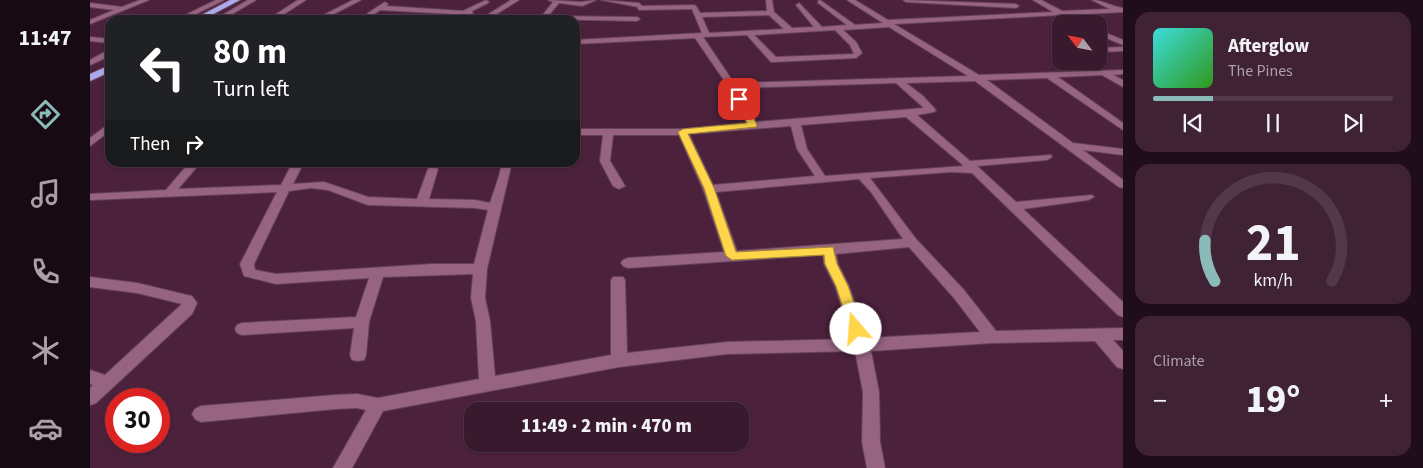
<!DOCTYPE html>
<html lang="en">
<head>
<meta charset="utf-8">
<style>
	:root { --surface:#39192d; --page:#402235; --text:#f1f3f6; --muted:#aba0aa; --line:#533849; --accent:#8bbbb9 }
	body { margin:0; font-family:"Source Sans 3",sans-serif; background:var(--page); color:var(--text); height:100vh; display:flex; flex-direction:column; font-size:19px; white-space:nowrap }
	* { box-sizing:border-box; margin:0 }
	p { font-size:16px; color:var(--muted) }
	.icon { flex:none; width:28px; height:28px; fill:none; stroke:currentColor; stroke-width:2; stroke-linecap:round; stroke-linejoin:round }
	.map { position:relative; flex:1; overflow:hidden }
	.side { display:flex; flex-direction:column; gap:12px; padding:12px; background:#1f0e19; width:300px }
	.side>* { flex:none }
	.top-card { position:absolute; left:15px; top:15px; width:475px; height:152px; border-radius:15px; box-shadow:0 1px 4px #0004,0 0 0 1px var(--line); background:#202124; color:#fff; overflow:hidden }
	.needle { width:32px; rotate:302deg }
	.fabs { position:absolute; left:962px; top:15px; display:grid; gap:10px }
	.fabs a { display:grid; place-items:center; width:55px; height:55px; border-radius:10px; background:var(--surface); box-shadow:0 1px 4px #0004,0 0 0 1px var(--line); font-size:25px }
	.speed { position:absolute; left:15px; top:388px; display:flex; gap:10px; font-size:25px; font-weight:700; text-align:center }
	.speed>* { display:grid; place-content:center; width:65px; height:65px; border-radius:50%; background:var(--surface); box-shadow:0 1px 4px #0004,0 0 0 1px var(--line); line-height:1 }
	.speed .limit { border:8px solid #d22; background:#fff; color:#111 }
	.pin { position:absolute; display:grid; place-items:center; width:42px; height:42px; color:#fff; margin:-21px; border-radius:10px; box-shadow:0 2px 8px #0006 }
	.me { position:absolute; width:55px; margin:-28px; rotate:342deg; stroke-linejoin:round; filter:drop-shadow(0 0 4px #0008) }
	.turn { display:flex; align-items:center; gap:18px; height:105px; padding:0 25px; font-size:22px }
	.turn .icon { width:65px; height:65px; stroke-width:2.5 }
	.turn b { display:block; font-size:35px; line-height:42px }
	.then { display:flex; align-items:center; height:48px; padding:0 25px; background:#0003; gap:10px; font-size:19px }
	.big { font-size:38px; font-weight:800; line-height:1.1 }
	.side .widget { flex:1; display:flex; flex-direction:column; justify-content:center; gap:8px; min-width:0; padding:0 18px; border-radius:15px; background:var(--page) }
	.side .dial { align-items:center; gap:0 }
	.dial svg { height:130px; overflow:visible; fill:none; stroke:var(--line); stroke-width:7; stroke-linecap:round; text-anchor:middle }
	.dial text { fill:var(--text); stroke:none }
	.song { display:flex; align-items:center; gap:15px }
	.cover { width:60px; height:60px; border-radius:8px; background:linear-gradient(135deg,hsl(180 70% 55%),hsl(110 70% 35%)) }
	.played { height:5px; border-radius:2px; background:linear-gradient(90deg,var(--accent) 25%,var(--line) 25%) }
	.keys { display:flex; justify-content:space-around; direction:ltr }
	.heat { display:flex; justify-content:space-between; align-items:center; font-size:28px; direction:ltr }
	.trip { position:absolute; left:374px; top:402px; width:285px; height:50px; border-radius:15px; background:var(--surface); box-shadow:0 1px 4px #0004,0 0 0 1px var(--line); font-weight:800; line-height:50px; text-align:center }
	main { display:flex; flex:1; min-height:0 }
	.menu { display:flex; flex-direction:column; width:90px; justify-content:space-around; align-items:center; background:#170a12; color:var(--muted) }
	.menu .icon { width:35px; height:35px }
	.menu .selected { color:var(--accent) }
	.menu b { font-size:22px; color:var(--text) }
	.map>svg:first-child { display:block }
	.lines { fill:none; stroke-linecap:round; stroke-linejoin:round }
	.minor-casing { stroke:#664159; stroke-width:2 }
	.highway-casing { stroke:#664159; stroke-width:2 }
	.minor { fill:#966480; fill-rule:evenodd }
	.highway { fill:#aaaaeb; fill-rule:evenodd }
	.route { fill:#ffd54a; stroke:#a68a30 }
</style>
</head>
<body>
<main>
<nav class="menu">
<b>11:47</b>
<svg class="icon selected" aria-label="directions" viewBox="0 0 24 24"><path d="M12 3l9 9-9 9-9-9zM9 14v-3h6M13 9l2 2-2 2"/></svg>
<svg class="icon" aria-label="music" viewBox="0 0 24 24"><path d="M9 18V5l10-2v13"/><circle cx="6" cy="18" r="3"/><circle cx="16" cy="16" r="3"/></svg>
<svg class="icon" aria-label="phone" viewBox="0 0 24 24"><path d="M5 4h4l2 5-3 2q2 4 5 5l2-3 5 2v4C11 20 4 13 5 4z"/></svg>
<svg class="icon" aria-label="climate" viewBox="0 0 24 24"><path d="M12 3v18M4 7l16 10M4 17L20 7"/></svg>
<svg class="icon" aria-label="car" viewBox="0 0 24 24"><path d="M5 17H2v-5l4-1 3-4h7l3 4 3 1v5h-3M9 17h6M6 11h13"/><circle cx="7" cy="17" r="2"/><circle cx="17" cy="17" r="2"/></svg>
</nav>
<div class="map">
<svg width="1033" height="468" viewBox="0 0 1033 468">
	<rect width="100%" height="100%" fill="#4c213c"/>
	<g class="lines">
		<defs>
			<path id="minor" d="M50,0H59L0,24V20L24,10L0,7V3L32,7Z
				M126,0H134L94,20H85Z
				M158,0H166L132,20H124Z
				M208,0H216L185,20H177Z
				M263,0H271L232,20H224Z
				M396,0L399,2L398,3L382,11L383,13L380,15L290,10L283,15L281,20H275L278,13L295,2L298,4L296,6L373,11Z
				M421,0H429L397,20H389Z
				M458,0L491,2L506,0L492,6L469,3L458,16L547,17L550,19L547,21L451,19V17L463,2Z
				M511,0L549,3L552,6L604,5L606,6L610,13L677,11L676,0H682L684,12L702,28L724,27L706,5L709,3L732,27L757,25L728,3V1L730,0L765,25L793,23L757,0H765L798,20L963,12L943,0H951L972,11L1020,9L1002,0C1013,0 1022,7 1033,8V12L980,15L995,24H986L970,15L804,24L889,75L1033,70V74L1023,75L1033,80V87L1012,75L968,77L1033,123V130L957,78L897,80L983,143L1033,149V155L993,150L1033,180V188L1029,187L885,81L816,83L833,96L846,110L844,112L827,115L880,161L961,155L962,157L957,160L887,166L926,202L1002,195L1004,197L998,200L933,209L1033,302V317L1028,315L882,173L861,172L780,178L826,239L874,290L906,331L1033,328V340H1023L1033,351V369L1027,367L1005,341L902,343L781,351L789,392L790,442L795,468H777L772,442L773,392L765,351L637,354L529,367L293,411L262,468H243L276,410L267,408L245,409L111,422L105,419L102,414L105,409L111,406L245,395L267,394L288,398L389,379L386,321L381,298L383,274L293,277L279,322L276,355L274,360L268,361L262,360L260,355L264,328L152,335L147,333L145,329L147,325L152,323L266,317L279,278L186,284L154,276L150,264L187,192L0,200V194L76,190L100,162H111L88,189L191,185L203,162H214L203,184L234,182L278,197L327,199L338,169L343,166L348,169L339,199L385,200L400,203L409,176L412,162H422L397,269L395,298L400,321L405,376L521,355V280L523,277H533L535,280L537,353L637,342L762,339L745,286L734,264L733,255L538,268L533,266L531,263L533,260L538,258L634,252L613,189L589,135H523L520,161L535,186L529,189L523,186L510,161L513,135H485V129H593L657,123L638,86L605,38L485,44V40L612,33L602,9L550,10L548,9V7ZM679,15L694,29L619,33L612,17ZM799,27L878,76L644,83L613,37L657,35L681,62H684L766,58L772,53L766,42L753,30ZM745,30L760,45L764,54L686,57L664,35ZM806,83L834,108L666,122L648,88ZM816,117L874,166L735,176L717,149L711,125ZM701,126L707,149L725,176L623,185L599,134ZM769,179L781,192L813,239L647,251L626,192ZM221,188L238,190L278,205L385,208L398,210L384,264H342L186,274L165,270L164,264L199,191ZM819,247L864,298L890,332L777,338L759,286L748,264L746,254Z
				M813,0L926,4L929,6L926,8L816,2Z
				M1009,30L1033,40V45L1009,35Z
				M0,37L20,39V43L0,41Z
				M1033,47V51L1009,52V48Z
				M17,51H20V56L0,65V60Z
				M20,123V131L0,146V138Z
				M0,277L47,283L97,295L102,296L107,303L102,314L6,403L0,405V388L3,385L0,384V370L15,375L92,304L47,293L0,287Z"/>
			<path id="highway" d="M140,0H150L112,20H102Z
				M20,65V72L0,81V74Z"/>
		</defs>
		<use href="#minor" class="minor-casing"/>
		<use href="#highway" class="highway-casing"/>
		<use href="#minor" class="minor"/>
		<use href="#highway" class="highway"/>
	</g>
	<path class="route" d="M649,97L653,99L667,125L666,127L598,134L624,188L646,252L743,247L747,264L758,286L773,329L771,333L766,334L762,333L760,329L746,286L735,264L734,255L642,260L636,256L614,188L588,132L593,129L657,123L645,99Z"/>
</svg>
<div class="fabs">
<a><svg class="needle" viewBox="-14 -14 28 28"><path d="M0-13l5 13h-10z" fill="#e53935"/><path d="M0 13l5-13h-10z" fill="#aba0aa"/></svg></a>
</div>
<div class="speed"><div class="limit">30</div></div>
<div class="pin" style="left:649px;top:99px;background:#d93025"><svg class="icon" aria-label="arrive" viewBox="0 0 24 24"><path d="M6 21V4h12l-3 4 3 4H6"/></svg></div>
<svg class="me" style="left:766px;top:329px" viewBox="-20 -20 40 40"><circle r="19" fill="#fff"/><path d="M0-13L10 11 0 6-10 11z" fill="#ffd54a"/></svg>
<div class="trip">11:49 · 2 min · 470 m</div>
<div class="top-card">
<div class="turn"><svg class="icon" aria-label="left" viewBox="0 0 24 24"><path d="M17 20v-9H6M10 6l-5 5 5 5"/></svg><div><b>80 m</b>Turn left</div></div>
<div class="then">Then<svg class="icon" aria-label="right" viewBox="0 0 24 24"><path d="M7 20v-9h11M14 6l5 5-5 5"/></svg></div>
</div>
</div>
<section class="side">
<div class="widget">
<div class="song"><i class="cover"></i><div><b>Afterglow</b><p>The Pines</p></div></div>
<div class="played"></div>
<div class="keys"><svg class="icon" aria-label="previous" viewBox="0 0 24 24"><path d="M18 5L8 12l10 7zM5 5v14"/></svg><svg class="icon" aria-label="pause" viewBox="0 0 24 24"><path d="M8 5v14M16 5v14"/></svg><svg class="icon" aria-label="next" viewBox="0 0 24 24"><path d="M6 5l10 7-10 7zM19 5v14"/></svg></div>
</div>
<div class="widget dial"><svg viewBox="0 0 100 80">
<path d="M14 69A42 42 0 1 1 86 69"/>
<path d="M14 69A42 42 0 0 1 8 44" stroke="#8bbbb9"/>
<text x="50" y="56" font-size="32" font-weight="700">21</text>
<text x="50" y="72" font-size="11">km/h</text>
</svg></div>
<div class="widget"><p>Climate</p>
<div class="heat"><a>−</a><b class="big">19°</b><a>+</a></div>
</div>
</section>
</main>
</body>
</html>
